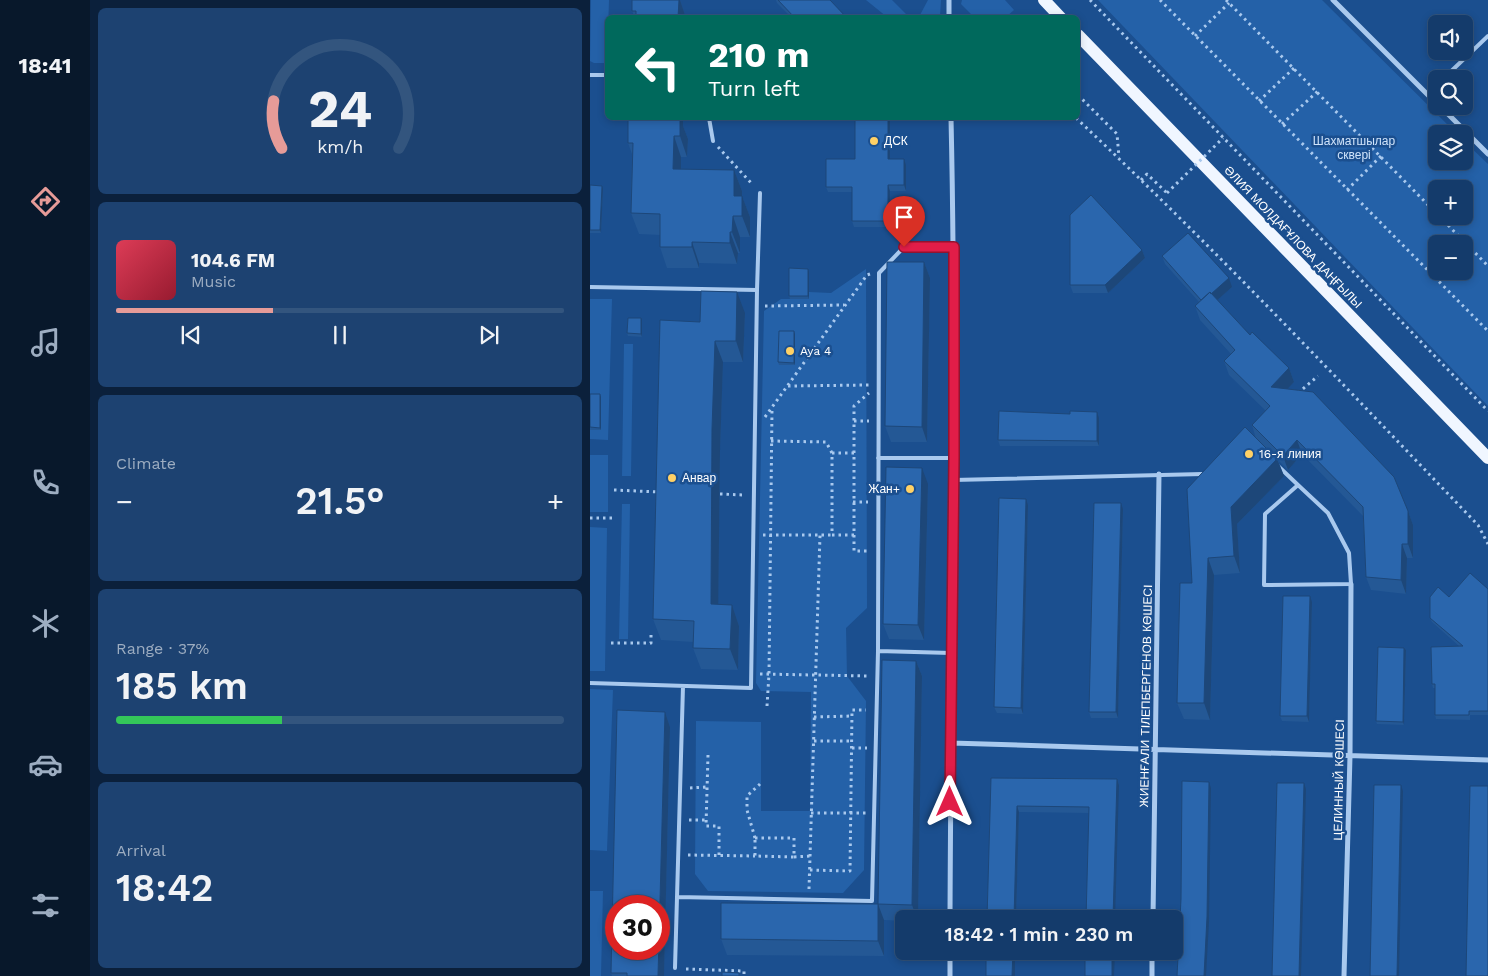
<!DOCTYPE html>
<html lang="en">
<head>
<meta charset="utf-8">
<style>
	:root { --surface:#143b6b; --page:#1d4271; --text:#f1f3f6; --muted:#9dadc1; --line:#33557e; --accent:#e69b98 }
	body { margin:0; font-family:"Work Sans",sans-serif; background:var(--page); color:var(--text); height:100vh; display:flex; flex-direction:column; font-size:19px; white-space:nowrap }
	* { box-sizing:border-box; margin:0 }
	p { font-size:16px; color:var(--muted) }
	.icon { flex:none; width:28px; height:28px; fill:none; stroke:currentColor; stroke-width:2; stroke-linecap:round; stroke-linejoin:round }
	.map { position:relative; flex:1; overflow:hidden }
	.side { display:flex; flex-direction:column; gap:8px; padding:8px; background:#0b203b; width:500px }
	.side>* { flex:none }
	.guide { position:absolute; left:15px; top:15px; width:475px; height:105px; border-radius:8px; box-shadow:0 2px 8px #0003,0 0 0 1px var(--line); background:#00695c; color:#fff; overflow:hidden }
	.controls { position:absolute; left:838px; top:15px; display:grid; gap:10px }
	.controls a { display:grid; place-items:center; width:45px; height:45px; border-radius:8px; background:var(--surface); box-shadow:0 2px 8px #0003,0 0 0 1px var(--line); font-size:25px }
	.speed { position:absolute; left:15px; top:895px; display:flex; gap:10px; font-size:25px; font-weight:700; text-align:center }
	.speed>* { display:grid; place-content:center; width:65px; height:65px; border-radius:50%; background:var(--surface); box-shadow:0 2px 8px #0003,0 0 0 1px var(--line); line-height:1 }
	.speed .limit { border:8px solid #d22; background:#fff; color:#111 }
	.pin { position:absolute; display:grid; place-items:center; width:42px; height:42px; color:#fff; margin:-51px -21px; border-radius:50% 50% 50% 0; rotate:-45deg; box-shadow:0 0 5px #0007 }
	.pin .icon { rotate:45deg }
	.me { position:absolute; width:55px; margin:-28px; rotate:0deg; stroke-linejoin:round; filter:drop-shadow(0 0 4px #0008) }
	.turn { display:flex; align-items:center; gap:18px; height:105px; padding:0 20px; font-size:22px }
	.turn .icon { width:65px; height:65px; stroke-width:2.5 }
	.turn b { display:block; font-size:35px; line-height:42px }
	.big { font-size:38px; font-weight:600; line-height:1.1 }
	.side .widget { flex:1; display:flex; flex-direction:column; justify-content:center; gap:8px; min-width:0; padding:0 18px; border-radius:8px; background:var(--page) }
	.side .dial { align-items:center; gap:0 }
	.dial svg { height:130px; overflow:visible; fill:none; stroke:var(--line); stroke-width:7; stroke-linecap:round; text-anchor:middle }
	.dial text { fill:var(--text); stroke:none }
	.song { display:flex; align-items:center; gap:15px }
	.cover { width:60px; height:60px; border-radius:8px; background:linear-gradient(135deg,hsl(350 70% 55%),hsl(350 70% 35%)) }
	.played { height:5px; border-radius:2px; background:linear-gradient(90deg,var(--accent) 35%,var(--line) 35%) }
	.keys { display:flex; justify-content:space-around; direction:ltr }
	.heat { display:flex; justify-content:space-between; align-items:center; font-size:28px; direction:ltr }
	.charge { height:8px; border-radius:4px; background:linear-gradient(90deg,#34c759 37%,var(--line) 0) }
	.trip { position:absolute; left:305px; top:910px; width:288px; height:50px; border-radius:8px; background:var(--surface); box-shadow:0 2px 8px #0003,0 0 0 1px var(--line); font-weight:600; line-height:50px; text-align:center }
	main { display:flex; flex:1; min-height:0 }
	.tabs { display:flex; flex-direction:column; width:90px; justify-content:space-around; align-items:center; background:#08182b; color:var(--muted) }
	.tabs .icon { width:35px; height:35px }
	.tabs .active { color:var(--accent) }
	.tabs b { font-size:22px; color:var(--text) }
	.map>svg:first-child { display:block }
	.green { fill:#2461a8; fill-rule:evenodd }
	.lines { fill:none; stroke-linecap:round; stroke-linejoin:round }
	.path { stroke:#a9c9ee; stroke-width:3; stroke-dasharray:2.5 4; stroke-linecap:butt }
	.service { stroke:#a9c9ee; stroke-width:4 }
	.minor { stroke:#a9c9ee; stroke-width:5 }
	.primary { stroke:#f0f6ff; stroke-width:12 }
	.path-bridge { stroke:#a9c9ee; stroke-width:3; stroke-dasharray:2.5 4; stroke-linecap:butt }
	.wall { fill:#245895 }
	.shaded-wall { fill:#1d4779 }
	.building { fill:#2a66ad; stroke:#1d4779; fill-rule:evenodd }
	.route-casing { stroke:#92132f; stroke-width:12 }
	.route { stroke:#e11d48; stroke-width:9 }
	.poi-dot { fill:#ffd166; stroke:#1b4f8f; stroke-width:2 }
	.labels { text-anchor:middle; stroke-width:5; stroke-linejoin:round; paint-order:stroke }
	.poi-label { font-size:12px; fill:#fff; stroke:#1b4f8f; text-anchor:start }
	.park-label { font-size:12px; fill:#cfe3fa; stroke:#1b4f8f }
	.street-label { font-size:12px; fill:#fff; stroke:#1b4f8f }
</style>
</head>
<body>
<main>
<nav class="tabs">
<b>18:41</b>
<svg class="icon active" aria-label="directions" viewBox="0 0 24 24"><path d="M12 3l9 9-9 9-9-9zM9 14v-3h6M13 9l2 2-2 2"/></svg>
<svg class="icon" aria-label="music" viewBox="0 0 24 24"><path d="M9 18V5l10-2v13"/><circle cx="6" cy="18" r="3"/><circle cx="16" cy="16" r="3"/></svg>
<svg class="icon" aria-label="phone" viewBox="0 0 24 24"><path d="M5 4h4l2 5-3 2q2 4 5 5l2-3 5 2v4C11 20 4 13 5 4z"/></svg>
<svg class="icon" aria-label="climate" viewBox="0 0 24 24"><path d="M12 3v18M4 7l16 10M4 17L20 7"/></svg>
<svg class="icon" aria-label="car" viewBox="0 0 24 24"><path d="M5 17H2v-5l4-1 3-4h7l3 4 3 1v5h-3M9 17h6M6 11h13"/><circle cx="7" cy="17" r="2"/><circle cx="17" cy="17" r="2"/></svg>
<svg class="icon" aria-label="filters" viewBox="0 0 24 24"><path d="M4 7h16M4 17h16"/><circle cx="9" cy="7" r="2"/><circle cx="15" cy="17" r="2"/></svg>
</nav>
<section class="side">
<div class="widget dial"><svg viewBox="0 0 100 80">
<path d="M14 69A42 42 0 1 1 86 69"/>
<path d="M14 69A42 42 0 0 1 9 40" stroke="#e69b98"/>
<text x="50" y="56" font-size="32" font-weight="700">24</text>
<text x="50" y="72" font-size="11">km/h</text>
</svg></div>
<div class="widget">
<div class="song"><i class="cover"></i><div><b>104.6 FM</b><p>Music</p></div></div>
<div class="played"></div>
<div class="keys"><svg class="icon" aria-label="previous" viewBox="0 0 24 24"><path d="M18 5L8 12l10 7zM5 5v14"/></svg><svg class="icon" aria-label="pause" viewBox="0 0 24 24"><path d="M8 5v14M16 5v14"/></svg><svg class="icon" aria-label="next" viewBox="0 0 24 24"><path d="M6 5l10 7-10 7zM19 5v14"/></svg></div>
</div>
<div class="widget"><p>Climate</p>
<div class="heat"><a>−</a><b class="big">21.5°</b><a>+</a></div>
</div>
<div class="widget"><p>Range · 37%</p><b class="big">185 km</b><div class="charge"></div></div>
<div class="widget"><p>Arrival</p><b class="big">18:42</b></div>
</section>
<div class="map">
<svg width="898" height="976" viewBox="0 0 898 976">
	<rect width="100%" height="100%" fill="#1b4f8f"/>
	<path class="green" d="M1,0H19L17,63H4L0,61Z
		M276,0H302L318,16L330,15L338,0H351L350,17H297Z
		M372,0H415L424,10L416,17H384L371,4Z
		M508,0H732L867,134H846V161H874V141L898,164V406ZM846,189H874V216H846ZM846,244H874V271H846Z
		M276,269L277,608L256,628L257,676L276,701L274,870L253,893L118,891L105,874L106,721L171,722V811H220L221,692L171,691L166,683L174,311L191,299H219V292L241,293Z
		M0,299H22L18,440L0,439Z
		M34,344H43L41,476H32Z
		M0,455H18V512H0Z
		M32,504H40L38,639H29Z
		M0,527L17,528L15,671H0Z
		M0,689L23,690L17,851L0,850Z
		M0,891H13L11,976H0Z"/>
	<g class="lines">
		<path class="path" d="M500,0L898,411
			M570,0L898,331
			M636,0L846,213
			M428,17L429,18
			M605,36L639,3
			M488,95L527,134L529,157
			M669,101L704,68
			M486,118C625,248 756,388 888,525L898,544
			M692,124L728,91
			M128,147L163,185
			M551,180L557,174L577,193
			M757,190L791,156
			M849,216L898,266
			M844,276L849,271
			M175,306L254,305
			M198,386L279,385
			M708,393L728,376
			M175,417L277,275L280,274
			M264,421H279
			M181,441L236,442L242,453
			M264,453H242V535H264V406L279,393
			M24,490L69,492
			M130,494L154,495
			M263,502H278
			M0,518H24
			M173,535H242
			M264,535V551H279
			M21,643H61V631
			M170,674L279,676
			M177,706L179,674L182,409
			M224,717L262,716
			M224,741H262
			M262,748H277
			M118,755L116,826H129V856
			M100,788L117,787
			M221,813H276
			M99,820H116
			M165,838H204V857L165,856Z
			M165,838L157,810V796L170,784
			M98,855L165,856
			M204,857L220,856
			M220,870L260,871L262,710H276
			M219,889L230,535
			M96,969L154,971V976"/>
		<path class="service" d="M0,75H18
			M853,79L898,36
			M838,94L846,85
			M119,118L123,141
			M0,287L167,290L161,688L0,683
			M167,290L170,193
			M288,458H364
			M687,465L708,485
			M363,480L613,474
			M708,485L738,513L759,553L761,584L674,585L675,514Z
			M361,653L288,651L289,273L314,247H364
			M87,897L282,901L288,651
			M85,968L93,686"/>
		<path class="minor" d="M743,0L846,103
			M359,18V0
			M850,106L898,154
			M361,743L898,760
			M360,919C361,652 367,385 361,118
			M563,919L569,474
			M360,976V951
			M562,976V951
			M754,976L760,756L761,584"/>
		<path class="primary" d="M454,0L471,18
			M488,35L898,458"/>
		<path class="path-bridge" d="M577,193L633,138"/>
	</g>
	<path class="wall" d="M90,0L96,18H45L42,11Z
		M186,0H240L257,18H202L187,3Z
		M265,118H300V159L316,165V191H300V227H264L262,221V192H238L236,187L265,159Z
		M93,121V126L98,139L97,157H91V169L144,170L152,191V196L160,217V237H150V253H148L147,264L109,263V268H77L70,247V235L49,234L41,213L42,154L38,143Z
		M0,185L13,189L11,233H0Z
		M552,250L555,258L518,293H483L480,285Z
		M572,256L642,287L627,300L660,335L699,368L704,382L697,389L818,511L823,525V558H817L816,594L781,590L776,577L773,516L712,454L698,470L688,460L694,476L647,524L650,573L624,575L620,720L594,719L587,703L602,583L666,439L662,425L676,411L639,375L634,361L641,354L610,320L605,306L609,302L575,264Z
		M334,262L340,278L337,442H301L295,426Z
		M219,272V299H200L199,296Z
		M155,313L153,362H133L130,450L128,605H142L149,626L148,670L111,669L103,648V642L71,640L63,619L110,322Z
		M52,320V337L38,336L37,333Z
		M205,334V365H189L188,362Z
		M0,394L11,397V430H0Z
		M509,418V446H410L408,440Z
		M338,484L334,640L299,639L293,624Z
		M438,505L433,714L407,713L404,707Z
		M533,509L528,718H501L499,712Z
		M898,589V715H880V720L846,719L845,715V688H843L842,684L869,646L842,622L840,618L859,597Z
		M722,602L719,722L692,721L690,716Z
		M814,648L816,650L814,725L787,724L786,721Z
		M326,661L332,676L328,919H314V921L294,920V956L137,955L131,939L288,904Z
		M75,712L80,727L74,976H22L21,973Z
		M401,778L527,779L529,785L499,813L429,812L426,919H397Z"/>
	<path class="shaded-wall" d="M81,0H90L96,18H87Z
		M85,118H92L93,121V126L98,139L97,157L90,136Z
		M298,118H300V165L298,159Z
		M84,136L91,157V190L83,169Z
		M314,159L316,165V191L314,185Z
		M144,170L152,191V217L144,196Z
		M298,185L300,191V227L298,221Z
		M12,186L13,189L11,233L10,230Z
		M152,196L160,217V237L152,216Z
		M143,216L150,237V253L142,232Z
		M140,232L148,253L147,264L140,243Z
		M102,242L109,263V268L102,247Z
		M552,250L555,258L518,293L515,285Z
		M334,262L340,278L337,442L332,427Z
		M218,269L219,272V299L218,296Z
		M639,278L642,287L616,310L612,301Z
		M147,292L155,313L153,362L146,341Z
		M51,318L52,320V337L51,334Z
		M204,331L205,334V365L204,363Z
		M125,341L133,362L130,450L128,625L121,604L122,429Z
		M699,368L704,382L686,401L681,387Z
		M10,394L11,397V430L10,428Z
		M507,412L509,418V446L507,441Z
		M707,440L712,454L698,470L693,456Z
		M687,459L694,476L647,524L650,573L644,556L641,507Z
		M332,468L338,484L334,640L328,625Z
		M436,499L438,505L433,714L431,708Z
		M531,503L533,509L528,718L526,712Z
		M818,511L823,525V558L818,544Z
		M812,544L817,558L816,594L811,580Z
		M618,558L624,575L620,720L614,703Z
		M720,596L722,602L719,722L717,716Z
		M142,605L149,626L148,670L140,649Z
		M814,648L816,650L814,725L813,722Z
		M326,661L332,676L328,919H327L322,905Z
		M75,712L80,727L74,976H68Z
		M527,779L529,785L525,919H523Z
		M619,782L621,788L619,922L616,976H614Z
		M714,783L716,789L711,976H709Z
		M811,785L813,791L809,976H807Z
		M427,806L429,812L426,919H424Z
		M288,904L294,920V956L288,941Z
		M423,951H425V976H422Z
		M522,951H525L524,976H522Z"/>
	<path class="building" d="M42,0H89L88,18H46V11H42Z
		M188,0H240L257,18H205Z
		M38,118H90V136H84L83,169L144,170V196H152V216H143L142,232H140V243L102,242V247H70V214L41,213L43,143H38Z
		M265,118H298V159H314V185H298V221H262V187H236V159H265Z
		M0,185L12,186L10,230H0Z
		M501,195L552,250L515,285H480V215Z
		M598,233L639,278L621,294L620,292L611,300L572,256Z
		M297,262H334L332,427L295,426Z
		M199,268L218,269V296H199Z
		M111,291L147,292L146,341H125L122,429L121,604L142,605L140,649L103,648L104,621L63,619L70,320L110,322Z
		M620,292L660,335L662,332L699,368L681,387L723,392L804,477L818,511V544H812L811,580L776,577L773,507L707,440L693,456L662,425L680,406L634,361L645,350L605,306Z
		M38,318H51V334L37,333Z
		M189,331H204V363L188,362Z
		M0,394H10V428L0,427Z
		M409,411L480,414V411L507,412V441L408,440Z
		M655,427L687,459L641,507L644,556L618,558L614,703H587L590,583H602L597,489Z
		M296,467L332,468L328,625L293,624Z
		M409,498L436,499L431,708L404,707Z
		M504,503H531L526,712H499Z
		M880,573L898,589V711H879V715H845V684H842L841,647L873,646L840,618V597L848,587L859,597Z
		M693,596H720L717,716H690Z
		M788,647L814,648L813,722L786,721Z
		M292,660L326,661L322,905L288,904Z
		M27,710L75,712L68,976H37V973H21ZM26,906H69V949H26Z
		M401,778L527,779L523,919H496L499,807L427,806L424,919H397Z
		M592,781L619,782L617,917L614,976H587L591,899Z
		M687,783H714L709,976H682Z
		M784,785H811L807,976H780Z
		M880,786H898V976H876Z
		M131,903L288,904V941L131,939Z
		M396,951H423L422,976H396Z
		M495,951H522V976H495Z
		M132,972L149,973V976H132Z"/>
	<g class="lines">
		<defs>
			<path id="route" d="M314,247H364V458L360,802"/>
		</defs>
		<use href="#route" class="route-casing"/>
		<use href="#route" class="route"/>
	</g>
	<g class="poi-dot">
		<circle cx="284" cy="141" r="5"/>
		<circle cx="200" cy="351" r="5"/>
		<circle cx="659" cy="454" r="5"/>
		<circle cx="82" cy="478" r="5"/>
		<circle cx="320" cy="489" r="5"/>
	</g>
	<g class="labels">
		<g class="poi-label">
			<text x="294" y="145">ДСК</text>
			<text x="210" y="355">Aya 4</text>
			<text x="669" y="458">16-я линия</text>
			<text x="92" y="482">Анвар</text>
			<text x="310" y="493" text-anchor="end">Жан+</text>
		</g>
		<g class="park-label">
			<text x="764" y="145">Шахматшылар<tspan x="764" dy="14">сквері</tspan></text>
		</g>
		<g class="street-label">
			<text transform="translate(703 237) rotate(46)" y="4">ӘЛИЯ МОЛДАҒҰЛОВА ДАҢҒЫЛЫ</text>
			<text transform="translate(556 696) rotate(-89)" y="4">ЖИЕНҒАЛИ ТІЛЕПБЕРГЕНОВ КӨШЕСІ</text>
			<text transform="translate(749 780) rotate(-89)" y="4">ЦЕЛИННЫЙ КӨШЕСІ</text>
		</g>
	</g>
</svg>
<div class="controls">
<a><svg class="icon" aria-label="sound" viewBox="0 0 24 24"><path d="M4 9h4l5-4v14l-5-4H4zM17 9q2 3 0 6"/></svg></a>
<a><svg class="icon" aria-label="search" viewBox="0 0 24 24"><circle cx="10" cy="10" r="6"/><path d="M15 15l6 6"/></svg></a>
<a><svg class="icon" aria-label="layers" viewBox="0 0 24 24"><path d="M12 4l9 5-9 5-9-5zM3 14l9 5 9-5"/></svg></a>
<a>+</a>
<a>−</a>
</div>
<div class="speed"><div class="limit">30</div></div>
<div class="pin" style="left:314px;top:247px;background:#d93025"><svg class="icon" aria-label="arrive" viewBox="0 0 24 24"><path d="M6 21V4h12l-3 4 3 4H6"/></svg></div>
<svg class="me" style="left:360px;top:802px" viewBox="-20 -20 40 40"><path d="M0-17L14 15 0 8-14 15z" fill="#e11d48" stroke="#fff" stroke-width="4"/></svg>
<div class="trip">18:42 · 1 min · 230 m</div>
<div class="guide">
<div class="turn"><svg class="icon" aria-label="left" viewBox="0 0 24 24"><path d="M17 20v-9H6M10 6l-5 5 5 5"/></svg><div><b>210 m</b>Turn left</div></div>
</div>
</div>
</main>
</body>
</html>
